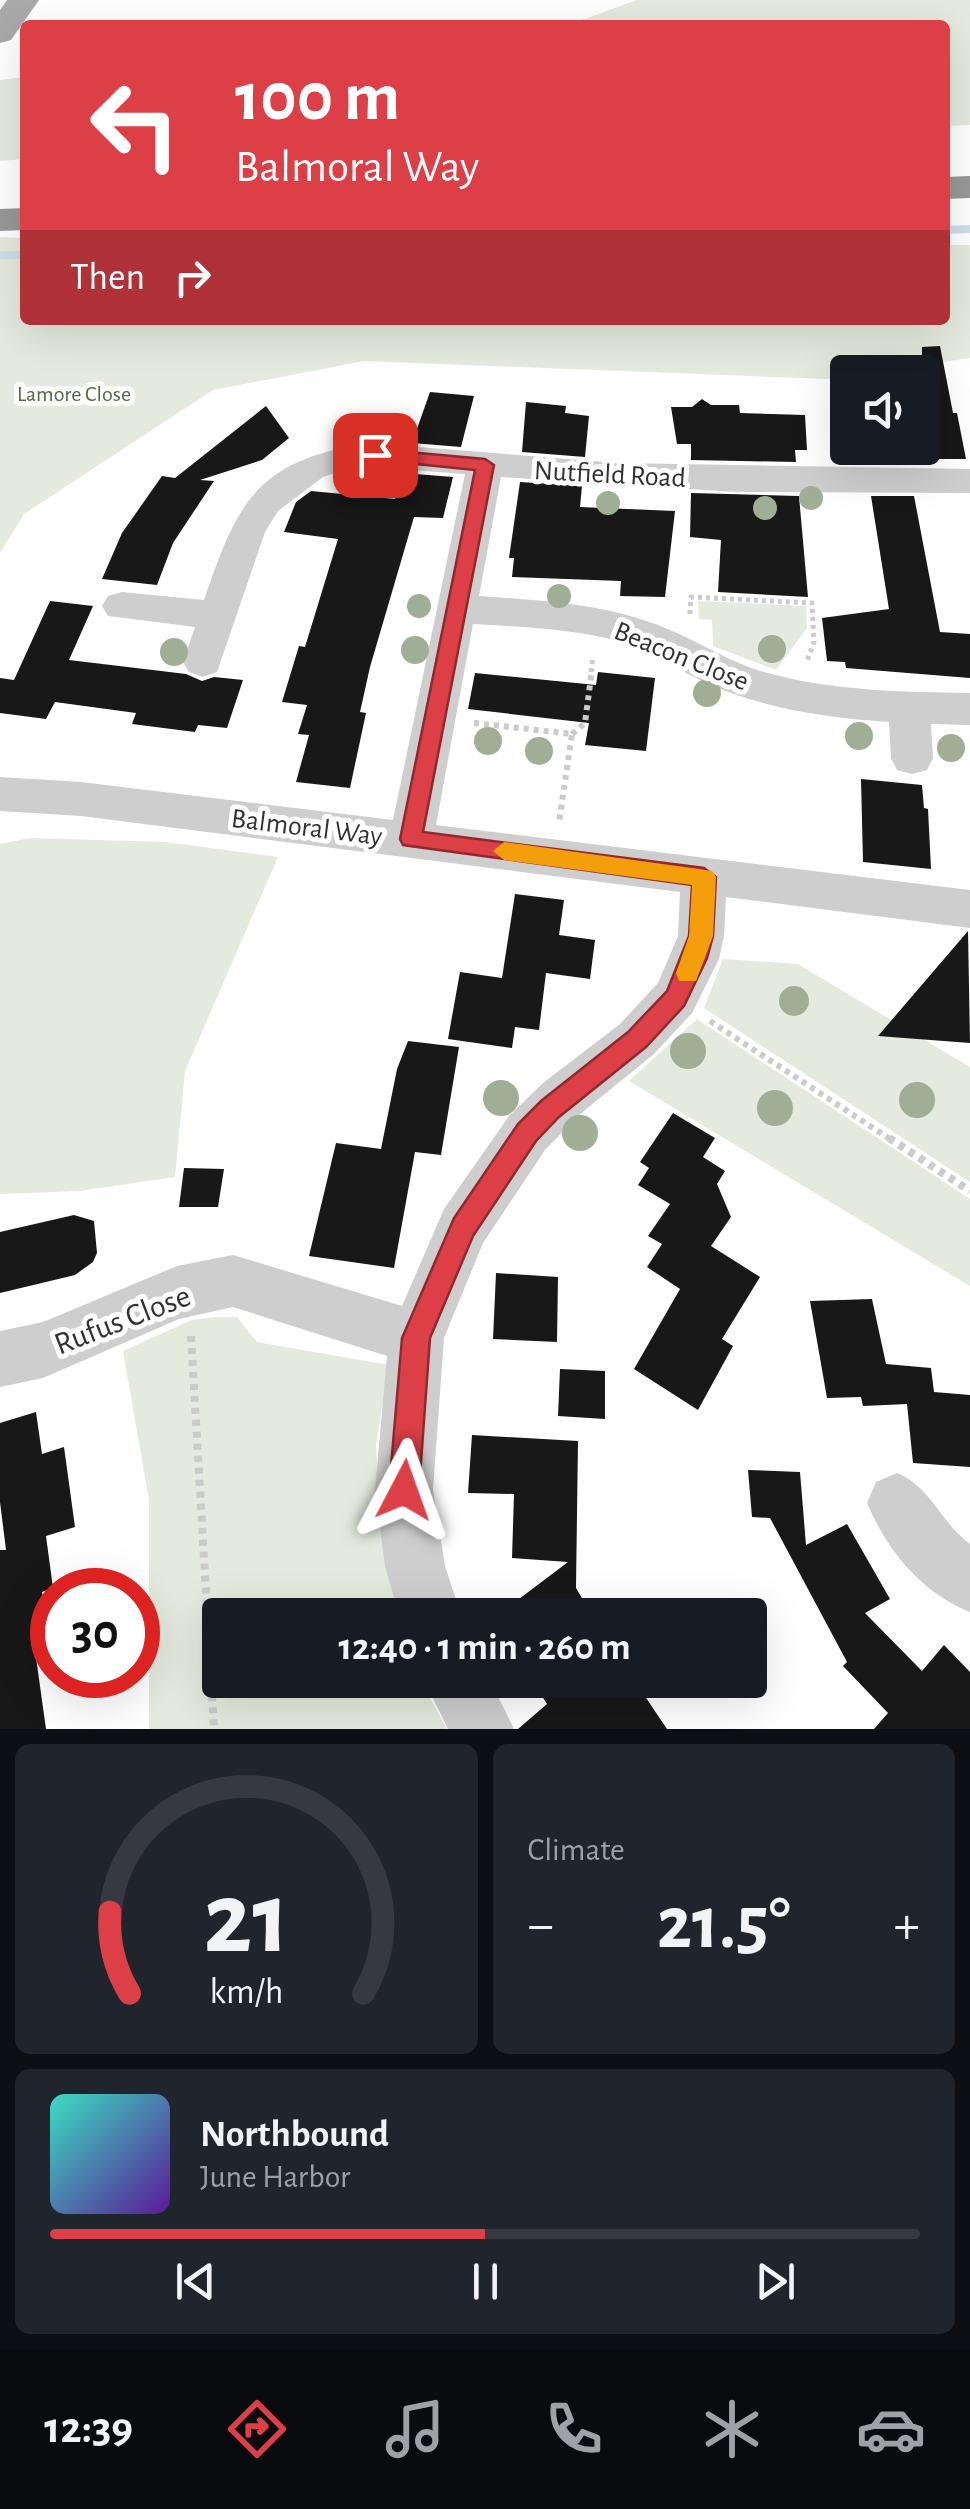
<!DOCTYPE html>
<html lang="en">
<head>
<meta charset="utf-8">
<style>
	:root { --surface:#171b24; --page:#20242c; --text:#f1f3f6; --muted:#9ea1a6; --line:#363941; --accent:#dd3f47 }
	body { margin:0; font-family:"Alegreya Sans",sans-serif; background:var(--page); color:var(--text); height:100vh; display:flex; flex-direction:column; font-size:38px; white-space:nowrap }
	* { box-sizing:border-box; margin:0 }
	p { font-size:32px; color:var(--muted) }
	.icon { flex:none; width:55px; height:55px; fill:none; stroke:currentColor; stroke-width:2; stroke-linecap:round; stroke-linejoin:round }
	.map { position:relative; height:1729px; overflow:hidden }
	.drawer { display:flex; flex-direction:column; gap:15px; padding:15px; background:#0d0f14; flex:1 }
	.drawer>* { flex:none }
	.banner { position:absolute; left:20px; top:20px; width:930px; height:305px; border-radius:10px; box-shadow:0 10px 40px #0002; background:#dd3f47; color:#fff; overflow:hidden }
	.fabs { position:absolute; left:830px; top:355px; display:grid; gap:20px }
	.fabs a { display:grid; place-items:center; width:110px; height:110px; border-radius:10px; background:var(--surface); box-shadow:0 10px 40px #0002; font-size:50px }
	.speed { position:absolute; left:30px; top:1568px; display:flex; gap:20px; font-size:50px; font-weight:700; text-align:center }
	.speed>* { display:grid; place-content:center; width:130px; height:130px; border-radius:50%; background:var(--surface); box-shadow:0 10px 40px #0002; line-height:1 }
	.speed .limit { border:15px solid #d22; background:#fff; color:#111 }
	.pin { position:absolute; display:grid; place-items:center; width:85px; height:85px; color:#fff; margin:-42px; border-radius:20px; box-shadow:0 5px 15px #0006 }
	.me { position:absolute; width:110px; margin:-55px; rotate:4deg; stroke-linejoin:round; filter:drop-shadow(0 0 8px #0008) }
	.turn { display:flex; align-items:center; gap:35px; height:210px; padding:0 50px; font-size:45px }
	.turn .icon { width:130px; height:130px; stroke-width:2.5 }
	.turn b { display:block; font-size:70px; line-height:85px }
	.then { display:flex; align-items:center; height:95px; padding:0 50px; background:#0003; gap:20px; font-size:38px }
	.big { font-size:75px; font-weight:600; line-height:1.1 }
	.drawer .tile { flex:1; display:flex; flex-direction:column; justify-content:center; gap:15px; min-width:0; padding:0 35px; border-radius:15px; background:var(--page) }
	.drawer .dial { align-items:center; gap:0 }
	.dial svg { height:260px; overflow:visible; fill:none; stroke:var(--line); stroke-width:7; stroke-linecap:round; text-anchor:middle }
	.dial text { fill:var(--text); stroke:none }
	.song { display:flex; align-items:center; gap:30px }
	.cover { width:120px; height:120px; border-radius:15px; background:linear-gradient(135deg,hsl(170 70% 55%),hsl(270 70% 35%)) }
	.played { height:10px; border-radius:5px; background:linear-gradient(90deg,var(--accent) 50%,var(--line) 50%) }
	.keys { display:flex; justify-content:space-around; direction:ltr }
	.heat { display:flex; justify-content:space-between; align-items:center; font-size:55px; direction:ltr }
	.drawer .tiles { flex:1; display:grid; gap:15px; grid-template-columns:1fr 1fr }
	.tile:last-child { grid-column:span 2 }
	.trip { position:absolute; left:202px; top:1598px; width:565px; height:100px; border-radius:10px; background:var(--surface); box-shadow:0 10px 40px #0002; font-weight:600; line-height:100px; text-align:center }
	.dock { display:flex; height:160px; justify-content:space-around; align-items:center; background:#090b0e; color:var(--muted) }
	.dock .icon { width:70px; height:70px }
	.dock .current { color:var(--accent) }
	.dock b { font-size:45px; color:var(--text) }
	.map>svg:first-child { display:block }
	.green { fill:#e4eadd }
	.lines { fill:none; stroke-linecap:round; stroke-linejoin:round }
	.stream { stroke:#cedfeb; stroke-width:8 }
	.building { fill:#181818 }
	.path-far2 { stroke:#cbcbcb; stroke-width:5; stroke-dasharray:4 4; stroke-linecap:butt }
	.path-far1 { stroke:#cbcbcb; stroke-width:6; stroke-dasharray:5 5; stroke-linecap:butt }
	.path { stroke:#cbcbcb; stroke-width:8; stroke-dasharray:6 6; stroke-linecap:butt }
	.minor { fill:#cecece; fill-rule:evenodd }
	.major { fill:#a9a9a9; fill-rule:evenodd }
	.highway { fill:#989898; fill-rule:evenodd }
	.tree { fill:#a0ae96 }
	.route { fill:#dd3f47; stroke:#90292e; stroke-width:2.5 }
	.slow { fill:#f59e0b }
	.labels { text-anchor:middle; stroke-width:10; stroke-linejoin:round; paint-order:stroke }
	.far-park-label { font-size:22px; fill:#536b40; stroke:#fff }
	.street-label { font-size:28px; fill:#313131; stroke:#fff }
	.near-street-label { font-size:32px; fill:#313131; stroke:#fff }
</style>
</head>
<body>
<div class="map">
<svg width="970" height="1729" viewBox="0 0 970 1729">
	<rect width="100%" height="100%" fill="#fff"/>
	<path class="green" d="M637,0H970V125L945,126V25H568Z
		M25,77V159L0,161V80Z
		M0,237L25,238V320H945V245H970V358L826,379L364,361L213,390L24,514L0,553Z
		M698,601L806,606L807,628L776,670L713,646L712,620L699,619Z
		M31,838L165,842L278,857L185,1071L175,1177L79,1191L0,1194V844Z
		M723,959L798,964L970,1067V1182L704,1008Z
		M697,1019L970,1199V1286L629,1081Z
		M216,1317H237L257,1342L389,1365L376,1445L379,1504L401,1615H220V1680H420L447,1729H149V1500L123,1351L192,1320Z"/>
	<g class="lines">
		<path class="stream" d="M945,230L970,229
			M0,255H25"/>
	</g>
	<path class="building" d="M940,346L953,413H957L966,459H922V347Z
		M430,392L474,396L461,447L412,443Z
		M702,399L711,405H739L740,413L805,415L807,450H795L796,462L691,460V444H677L671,407H692Z
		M526,402L566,406L565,413L589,416L585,457L522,452Z
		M266,406L289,438L262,460L200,480L214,481L173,543L157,585L102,579L122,533L162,476L175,478Z
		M863,448H904L907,464L866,463Z
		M403,473L453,477L443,518L414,517L370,667L360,712L366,713L350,788L296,782L309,735L298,734L307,705L282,702L299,646L305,647L338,539L284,532L296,502L311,491L395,499Z
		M520,482L582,486L580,507L675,511L665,597L620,596L621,581L512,577L514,558H509Z
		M691,493L799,496L808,597L718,592L721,540L690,537Z
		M871,496H914L940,632L970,634V678L846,668L845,662L827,661L822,618L889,609Z
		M50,601L93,606L69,660L186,674L202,681L214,677L243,680L227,728L198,725L195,732L132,724L136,713L55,702L46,719L0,713V678L14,680Z
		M598,672L655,678L646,751L585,745L589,723L468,709L475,673L596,685Z
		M861,779L922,785L924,808L928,809L931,869L863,862Z
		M515,894L564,900L559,935L595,940L590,979L546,973L539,1030L515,1027L512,1048L448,1039L460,972L502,978Z
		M968,931L970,1043L878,1036Z
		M408,1041L459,1047L441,1155L415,1152L394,1268L309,1256L336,1143L381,1149L397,1069Z
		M673,1113L715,1138L703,1157L725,1171L717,1184L731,1217L711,1246L760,1277L722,1339L733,1346L698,1410L634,1369L680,1289L647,1267L662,1244L648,1236L670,1204L638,1185L649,1168L640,1162Z
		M184,1168L224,1169L218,1207H179Z
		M74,1215L94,1221L97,1253L93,1262L75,1275L0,1293V1232Z
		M496,1273L558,1277L557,1342L493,1339Z
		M872,1299L886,1364L931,1368L934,1392L970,1395V1467L913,1463L907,1404L863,1406L861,1397L827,1398L810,1301Z
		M560,1369L605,1371V1419L558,1416Z
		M36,1412L42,1454L64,1447L75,1527L46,1536L53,1588L42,1592L48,1631L33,1636L46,1729H0V1550H6L0,1502V1423Z
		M472,1435L578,1441L576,1588L592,1615H524L515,1602L568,1562L512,1558L514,1494L468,1493Z
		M748,1470L800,1472L806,1545L847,1524L890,1599L865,1613L922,1671L944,1645L970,1672V1729H874L888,1713L843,1666L847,1662L770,1518L752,1517Z
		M532,1680H634L667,1729H518L547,1704Z"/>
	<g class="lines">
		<path class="path-far2" d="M690,614L691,597L812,603L814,642L807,661
			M591,672L593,657"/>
		<path class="path-far1" d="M474,723L572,734L559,822
			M572,734L585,723L592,669
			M710,1021L893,1141"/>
		<path class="path" d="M889,1138L970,1191
			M191,1336L214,1729"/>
		<path class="minor" d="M368,443L618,463L970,469V493L737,492L501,477L479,596C537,600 597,603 652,623C691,636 725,661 764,672C831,691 901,692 970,693V725L931,724L933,758L927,770L912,774L897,770L891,758L889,722C828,718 765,709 709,684C678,671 651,650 618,641C572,629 522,627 473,624L436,825L970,890V928L726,897L724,936L719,959L692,1013L654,1054L579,1115L545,1150L483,1243L444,1338L433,1490L445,1566L461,1615H399L385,1566L375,1490L387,1356L233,1307L179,1319L43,1378L0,1387V1331L43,1322L177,1266L233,1255L402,1306L444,1209L509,1116L543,1083L620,1024L658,983L678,936L680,892L81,816L0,811V777L81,782L393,820L465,474L368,467L341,471L323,477L278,511L265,532L217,672L203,677L189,672L183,662L195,627L108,616L102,606L108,596L122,592L204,600C238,500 257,461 368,443Z
			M897,1473C931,1487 941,1523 970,1544V1612C921,1592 888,1552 867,1503L876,1482Z
			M424,1680H490L514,1729H448Z"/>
		<path class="major" d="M7,0H39L11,40L0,43V10Z"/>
		<path class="highway" d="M970,176V198L945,199V177Z
			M25,208V230L0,231V209Z"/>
	</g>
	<g class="tree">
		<circle cx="811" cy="498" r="12"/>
		<circle cx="608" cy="503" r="12"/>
		<circle cx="765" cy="508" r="12"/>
		<circle cx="559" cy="596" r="12"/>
		<circle cx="419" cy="606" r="12"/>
		<circle cx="772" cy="649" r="14"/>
		<circle cx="415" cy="650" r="14"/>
		<circle cx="174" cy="652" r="14"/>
		<circle cx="707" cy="693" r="14"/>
		<circle cx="859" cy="736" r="14"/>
		<circle cx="488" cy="741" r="14"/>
		<circle cx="951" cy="748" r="14"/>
		<circle cx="539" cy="751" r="14"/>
		<circle cx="794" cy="1001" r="15"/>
		<circle cx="688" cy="1051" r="18"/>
		<circle cx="501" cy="1098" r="18"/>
		<circle cx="917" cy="1100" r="18"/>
		<circle cx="775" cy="1108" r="18"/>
		<circle cx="580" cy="1133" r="18"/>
	</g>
	<path class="route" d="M375,449L485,459L494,465L423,832L704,868L716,877L713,936L707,958L684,1006L646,1047L559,1117L536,1141L473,1236L430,1338L419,1490L414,1501L404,1505L393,1501L389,1490L402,1338L454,1218L518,1124L541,1101L628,1032L667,991L689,936L692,885L403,845L400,839L475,470L368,459V451Z"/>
	<path class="slow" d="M504,842L712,871L716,877L713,936L696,981H679L676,973L689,936L692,885L504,860L493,851Z"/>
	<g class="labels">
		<g class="far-park-label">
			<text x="74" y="401">Lamore Close</text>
		</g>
		<g class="street-label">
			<text transform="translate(610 473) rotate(3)" y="10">Nutfield Road</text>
			<text transform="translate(682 655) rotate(22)" y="10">Beacon Close</text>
			<text transform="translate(307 826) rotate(7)" y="10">Balmoral Way</text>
		</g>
		<g class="near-street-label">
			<text transform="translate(122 1319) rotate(-21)" y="11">Rufus Close</text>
		</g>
	</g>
</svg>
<div class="fabs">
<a><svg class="icon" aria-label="sound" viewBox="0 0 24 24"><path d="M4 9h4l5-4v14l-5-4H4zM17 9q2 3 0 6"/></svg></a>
</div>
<div class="speed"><div class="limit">30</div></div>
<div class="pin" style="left:375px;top:455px;background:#d93025"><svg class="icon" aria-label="arrive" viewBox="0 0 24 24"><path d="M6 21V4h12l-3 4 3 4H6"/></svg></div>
<svg class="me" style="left:404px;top:1490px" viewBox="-20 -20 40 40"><path d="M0-17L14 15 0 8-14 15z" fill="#dd3f47" stroke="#fff" stroke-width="4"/></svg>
<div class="trip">12:40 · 1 min · 260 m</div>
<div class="banner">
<div class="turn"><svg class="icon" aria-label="left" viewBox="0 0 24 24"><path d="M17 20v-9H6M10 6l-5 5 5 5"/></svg><div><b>100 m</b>Balmoral Way</div></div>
<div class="then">Then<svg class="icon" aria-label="right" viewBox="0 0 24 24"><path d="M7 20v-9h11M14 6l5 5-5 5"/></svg></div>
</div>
</div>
<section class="drawer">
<div class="tiles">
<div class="tile dial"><svg viewBox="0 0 100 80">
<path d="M14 69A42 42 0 1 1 86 69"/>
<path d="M14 69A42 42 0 0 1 8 44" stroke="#dd3f47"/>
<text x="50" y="56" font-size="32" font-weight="700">21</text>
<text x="50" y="72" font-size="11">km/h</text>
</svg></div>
<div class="tile"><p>Climate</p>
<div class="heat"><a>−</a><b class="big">21.5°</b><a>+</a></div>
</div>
<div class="tile">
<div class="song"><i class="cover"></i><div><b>Northbound</b><p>June Harbor</p></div></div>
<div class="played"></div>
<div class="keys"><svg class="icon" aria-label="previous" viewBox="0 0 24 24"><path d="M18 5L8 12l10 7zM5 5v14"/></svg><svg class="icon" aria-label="pause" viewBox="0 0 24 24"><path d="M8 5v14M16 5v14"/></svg><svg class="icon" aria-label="next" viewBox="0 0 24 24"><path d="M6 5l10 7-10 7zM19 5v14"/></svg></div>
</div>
</div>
</section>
<nav class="dock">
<b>12:39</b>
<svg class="icon current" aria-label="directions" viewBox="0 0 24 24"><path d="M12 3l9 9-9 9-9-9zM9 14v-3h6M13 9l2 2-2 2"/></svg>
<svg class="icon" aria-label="music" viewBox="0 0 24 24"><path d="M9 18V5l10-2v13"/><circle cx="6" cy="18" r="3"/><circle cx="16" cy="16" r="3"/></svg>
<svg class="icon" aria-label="phone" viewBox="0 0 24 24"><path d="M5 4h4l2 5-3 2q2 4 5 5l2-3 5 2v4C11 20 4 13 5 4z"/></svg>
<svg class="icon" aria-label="climate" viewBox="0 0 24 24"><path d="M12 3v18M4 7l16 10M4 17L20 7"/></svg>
<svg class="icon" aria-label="car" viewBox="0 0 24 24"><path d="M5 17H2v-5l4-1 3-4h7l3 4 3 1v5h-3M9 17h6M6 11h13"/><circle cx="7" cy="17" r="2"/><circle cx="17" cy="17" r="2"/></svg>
</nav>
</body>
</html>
